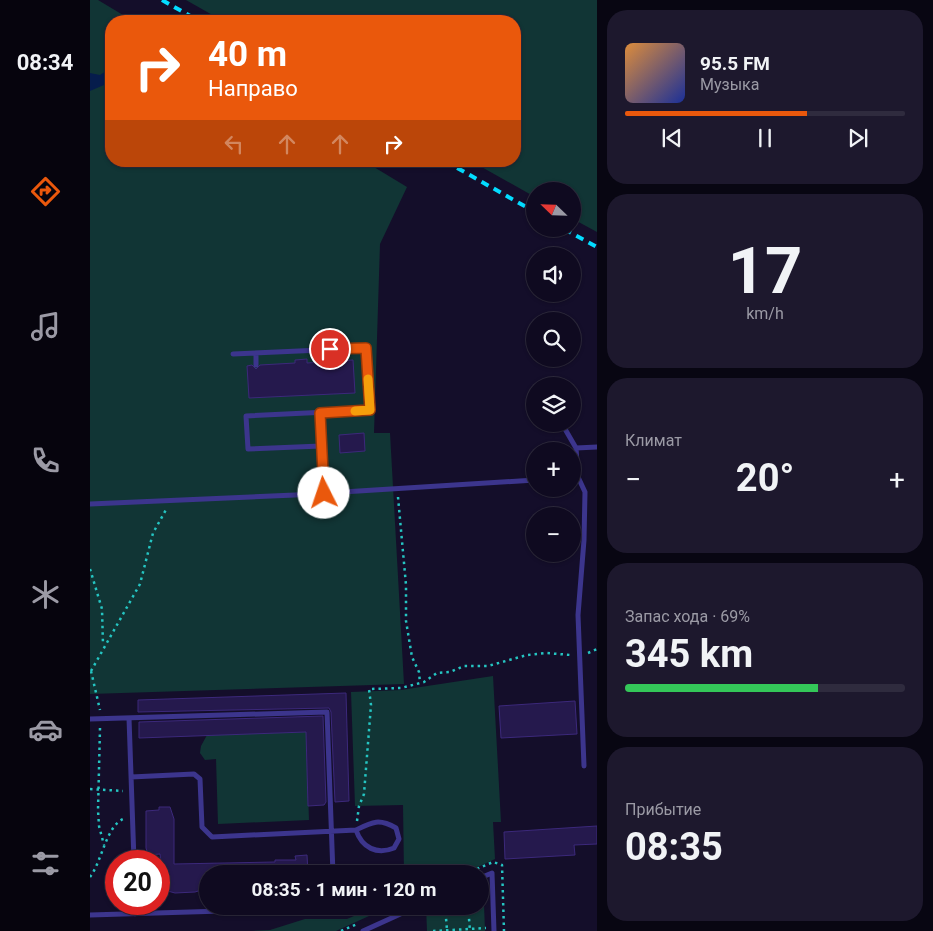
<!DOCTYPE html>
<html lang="ru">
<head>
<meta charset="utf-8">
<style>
	:root { --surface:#0f0a20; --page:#1d182d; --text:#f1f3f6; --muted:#9b9aa5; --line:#2f2b3e; --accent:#ea580c }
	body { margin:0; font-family:Roboto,sans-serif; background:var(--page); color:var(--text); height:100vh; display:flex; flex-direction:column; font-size:19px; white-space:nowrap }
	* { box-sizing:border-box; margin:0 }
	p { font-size:16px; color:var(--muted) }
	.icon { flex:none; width:28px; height:28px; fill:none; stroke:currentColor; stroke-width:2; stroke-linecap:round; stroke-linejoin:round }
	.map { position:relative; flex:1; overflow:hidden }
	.side { display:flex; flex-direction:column; gap:10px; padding:10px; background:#080612; width:336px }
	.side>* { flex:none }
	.hud { position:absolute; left:15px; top:15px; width:416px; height:152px; border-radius:20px; box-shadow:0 1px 4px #0004,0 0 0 1px var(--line); background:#ea580c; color:#fff; overflow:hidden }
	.needle { width:32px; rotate:293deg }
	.controls { position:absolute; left:436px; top:182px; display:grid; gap:10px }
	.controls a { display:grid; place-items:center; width:55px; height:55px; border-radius:50%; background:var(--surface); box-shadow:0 1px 4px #0004,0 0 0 1px var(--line); font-size:25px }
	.speed { position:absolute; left:15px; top:850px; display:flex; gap:10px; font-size:25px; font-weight:700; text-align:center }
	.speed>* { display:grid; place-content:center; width:65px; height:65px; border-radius:50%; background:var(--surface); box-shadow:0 1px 4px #0004,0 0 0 1px var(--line); line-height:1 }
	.speed .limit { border:8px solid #d22; background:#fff; color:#111 }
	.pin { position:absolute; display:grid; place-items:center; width:42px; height:42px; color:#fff; margin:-21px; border:2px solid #fff; border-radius:50%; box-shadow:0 1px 5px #0007 }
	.me { position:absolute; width:55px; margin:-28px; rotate:356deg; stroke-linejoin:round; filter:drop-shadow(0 0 4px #0008) }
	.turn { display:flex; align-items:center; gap:18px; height:105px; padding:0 20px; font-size:22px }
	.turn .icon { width:65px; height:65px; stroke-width:2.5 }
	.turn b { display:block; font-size:35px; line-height:42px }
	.lanes { display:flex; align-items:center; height:48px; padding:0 20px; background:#0003; justify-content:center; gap:25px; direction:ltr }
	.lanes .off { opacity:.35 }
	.big { font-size:38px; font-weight:700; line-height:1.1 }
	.side .card { flex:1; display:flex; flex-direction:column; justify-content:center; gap:8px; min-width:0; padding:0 18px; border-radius:20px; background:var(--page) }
	.side .dial { align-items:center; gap:0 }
	.dial b { font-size:65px; line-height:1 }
	.song { display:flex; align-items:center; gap:15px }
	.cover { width:60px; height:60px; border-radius:8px; background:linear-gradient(135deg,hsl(30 70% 55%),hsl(230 70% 35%)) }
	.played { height:5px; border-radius:2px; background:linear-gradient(90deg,var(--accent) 65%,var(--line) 65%) }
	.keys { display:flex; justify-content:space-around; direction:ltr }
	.heat { display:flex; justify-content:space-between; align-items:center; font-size:28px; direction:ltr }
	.charge { height:8px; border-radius:4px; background:linear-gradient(90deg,#34c759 69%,var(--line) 0) }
	.trip { position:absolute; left:109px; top:865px; width:290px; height:50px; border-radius:25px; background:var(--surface); box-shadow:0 1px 4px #0004,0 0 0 1px var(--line); font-weight:700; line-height:50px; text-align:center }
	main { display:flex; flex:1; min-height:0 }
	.tabs { display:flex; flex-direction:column; width:90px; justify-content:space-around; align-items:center; background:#06040d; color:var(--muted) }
	.tabs .icon { width:35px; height:35px }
	.tabs .active { color:var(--accent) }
	.tabs b { font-size:22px; color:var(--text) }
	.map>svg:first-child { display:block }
	.green { fill:#113535 }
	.water { fill:#061c4c }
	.building { fill:#25194d; stroke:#3c297b }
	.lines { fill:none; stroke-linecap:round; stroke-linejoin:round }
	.path { stroke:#25c5c2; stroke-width:2.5; stroke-dasharray:2.5 4; stroke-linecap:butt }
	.service { stroke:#3c358d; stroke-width:5 }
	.rail { stroke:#03dcff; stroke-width:4; stroke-dasharray:8 6; stroke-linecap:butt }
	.route-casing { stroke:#983908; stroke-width:12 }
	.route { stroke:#ea580c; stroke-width:9 }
	.slow { stroke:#f59e0b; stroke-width:9 }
</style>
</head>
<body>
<main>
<nav class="tabs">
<b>08:34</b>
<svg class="icon active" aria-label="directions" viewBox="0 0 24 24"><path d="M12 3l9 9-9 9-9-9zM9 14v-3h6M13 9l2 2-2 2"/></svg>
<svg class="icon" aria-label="music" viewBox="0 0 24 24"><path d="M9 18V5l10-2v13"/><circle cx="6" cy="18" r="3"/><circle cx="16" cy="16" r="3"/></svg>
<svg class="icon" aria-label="phone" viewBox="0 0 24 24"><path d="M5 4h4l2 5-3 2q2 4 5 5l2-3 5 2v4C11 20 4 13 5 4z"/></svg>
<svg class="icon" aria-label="climate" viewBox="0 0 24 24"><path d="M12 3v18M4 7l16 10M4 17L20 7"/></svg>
<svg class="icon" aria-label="car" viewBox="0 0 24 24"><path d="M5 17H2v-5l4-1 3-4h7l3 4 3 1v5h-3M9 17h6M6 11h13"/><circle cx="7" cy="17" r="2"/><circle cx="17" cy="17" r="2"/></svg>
<svg class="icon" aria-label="filters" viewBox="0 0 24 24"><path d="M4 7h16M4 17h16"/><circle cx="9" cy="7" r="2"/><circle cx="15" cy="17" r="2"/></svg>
</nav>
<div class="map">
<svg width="507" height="931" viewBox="0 0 507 931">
	<rect width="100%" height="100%" fill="#140e2a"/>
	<path class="green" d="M0,0H8L43,21H21V161H274L317,187L290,244L284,433H300L314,684L0,694Z
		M96,0H507V232L483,219L482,191H445V197L381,161H425V21H133Z
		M403,676L411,822H403L405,859L373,874H314L313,805L265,806L261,692L311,690Z
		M216,732L219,820L128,824L126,759L115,760L110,753L111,746L117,735Z
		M393,877L395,931H337L336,906H390V878Z
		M287,906H301L246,931H161L180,930L215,919H257Z"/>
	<path class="water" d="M16,71L21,72V82L0,91V73L10,75Z"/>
	<path class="building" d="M217,359V363L263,360L265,393L159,398L157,366L162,365L166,369L170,365L205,363V360Z
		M274,433L275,451L250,453L249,435Z
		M256,693L259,801L245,802L241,712L239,708L48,712V700Z
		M485,701L487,734L411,738L409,706Z
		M233,716L236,802L234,805L218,806L216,732L49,738V722Z
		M69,807H80L84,819V864L185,862V860H206L205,856L217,855L218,874H118V888L105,892L85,893L74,890L70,854L58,855L56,848V811L69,810Z
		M507,826V844L484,845L485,855L415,859L414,832Z"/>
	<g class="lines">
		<path class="path" d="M308,497L316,585V621L322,657L329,672L330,683
			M0,569L12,609L13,645
			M498,653L507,649
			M1,671L50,584L63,533L77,508
			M1,671L10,710
			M10,728L8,810L9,826L14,845
			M0,789L33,791
			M267,821L269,806L274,794L281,705L279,689L311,688L334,682L347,673L360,672L374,666H398L437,655L456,653L481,655
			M375,874L403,862L412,865L414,931
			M0,877C12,861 16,827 33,819
			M355,906L357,930
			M378,906L380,931
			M251,931L267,924
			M343,931L396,928"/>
		<path class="service" d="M166,353V365
			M143,354L276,348L280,410L156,416L158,449L231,446
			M230,413L234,493
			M475,424V429L486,448L488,477L495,492L494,540L488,615L494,766
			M486,448L507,447
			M0,504L205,495L445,480
			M39,718L44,861
			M0,719L237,712L243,874
			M41,777L104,774L110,779L112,827L122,837L266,830C282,822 289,818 306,828L309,839L304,848C287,855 272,848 266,830
			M390,878L402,873L404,931
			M45,904V914
			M0,915L230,908L233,906
			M273,931L328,906"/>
		<path class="rail" d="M72,0L109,21
			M355,161L445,212
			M474,229L507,247"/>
	</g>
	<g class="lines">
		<defs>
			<path id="route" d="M234,493L230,413L280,410L276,348L240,349"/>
		</defs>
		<use href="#route" class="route-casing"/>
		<use href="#route" class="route"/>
		<path class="slow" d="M265,411L280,410L278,379"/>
	</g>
</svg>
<div class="controls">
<a><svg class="needle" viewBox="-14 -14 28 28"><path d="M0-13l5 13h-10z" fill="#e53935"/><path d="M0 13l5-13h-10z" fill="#9b9aa5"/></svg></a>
<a><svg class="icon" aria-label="sound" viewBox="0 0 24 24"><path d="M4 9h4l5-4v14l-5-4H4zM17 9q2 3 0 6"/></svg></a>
<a><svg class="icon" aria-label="search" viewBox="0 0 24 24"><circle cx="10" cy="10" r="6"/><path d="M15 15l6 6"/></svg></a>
<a><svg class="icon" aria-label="layers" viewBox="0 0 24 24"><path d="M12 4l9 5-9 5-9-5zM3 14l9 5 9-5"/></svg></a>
<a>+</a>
<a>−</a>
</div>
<div class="speed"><div class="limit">20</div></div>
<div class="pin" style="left:240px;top:349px;background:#d93025"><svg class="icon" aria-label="arrive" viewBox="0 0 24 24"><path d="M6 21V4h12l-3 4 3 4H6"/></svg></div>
<svg class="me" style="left:234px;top:493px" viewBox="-20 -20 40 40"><circle r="19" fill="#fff"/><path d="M0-13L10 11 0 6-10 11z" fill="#ea580c"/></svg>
<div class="trip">08:35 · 1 мин · 120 m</div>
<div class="hud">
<div class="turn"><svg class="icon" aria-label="right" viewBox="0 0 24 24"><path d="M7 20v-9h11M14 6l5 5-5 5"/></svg><div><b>40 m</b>Направо</div></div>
<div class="lanes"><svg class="icon off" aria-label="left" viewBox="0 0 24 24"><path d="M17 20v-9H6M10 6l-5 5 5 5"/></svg><svg class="icon off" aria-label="ahead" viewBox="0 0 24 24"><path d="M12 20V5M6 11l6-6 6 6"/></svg><svg class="icon off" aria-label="ahead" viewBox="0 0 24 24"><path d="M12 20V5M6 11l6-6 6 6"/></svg><svg class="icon" aria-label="right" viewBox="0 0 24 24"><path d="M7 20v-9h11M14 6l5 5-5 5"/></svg></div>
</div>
</div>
<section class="side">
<div class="card">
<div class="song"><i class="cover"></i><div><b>95.5 FM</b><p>Музыка</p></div></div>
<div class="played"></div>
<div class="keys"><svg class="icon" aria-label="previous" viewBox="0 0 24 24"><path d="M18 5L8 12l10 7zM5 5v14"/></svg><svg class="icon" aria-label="pause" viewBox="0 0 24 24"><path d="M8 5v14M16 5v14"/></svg><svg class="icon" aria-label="next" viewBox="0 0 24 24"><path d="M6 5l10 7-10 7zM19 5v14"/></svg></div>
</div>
<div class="card dial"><b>17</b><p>km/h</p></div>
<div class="card"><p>Климат</p>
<div class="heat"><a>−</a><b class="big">20°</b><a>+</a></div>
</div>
<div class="card"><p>Запас хода · 69%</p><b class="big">345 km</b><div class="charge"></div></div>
<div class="card"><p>Прибытие</p><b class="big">08:35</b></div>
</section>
</main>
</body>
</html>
